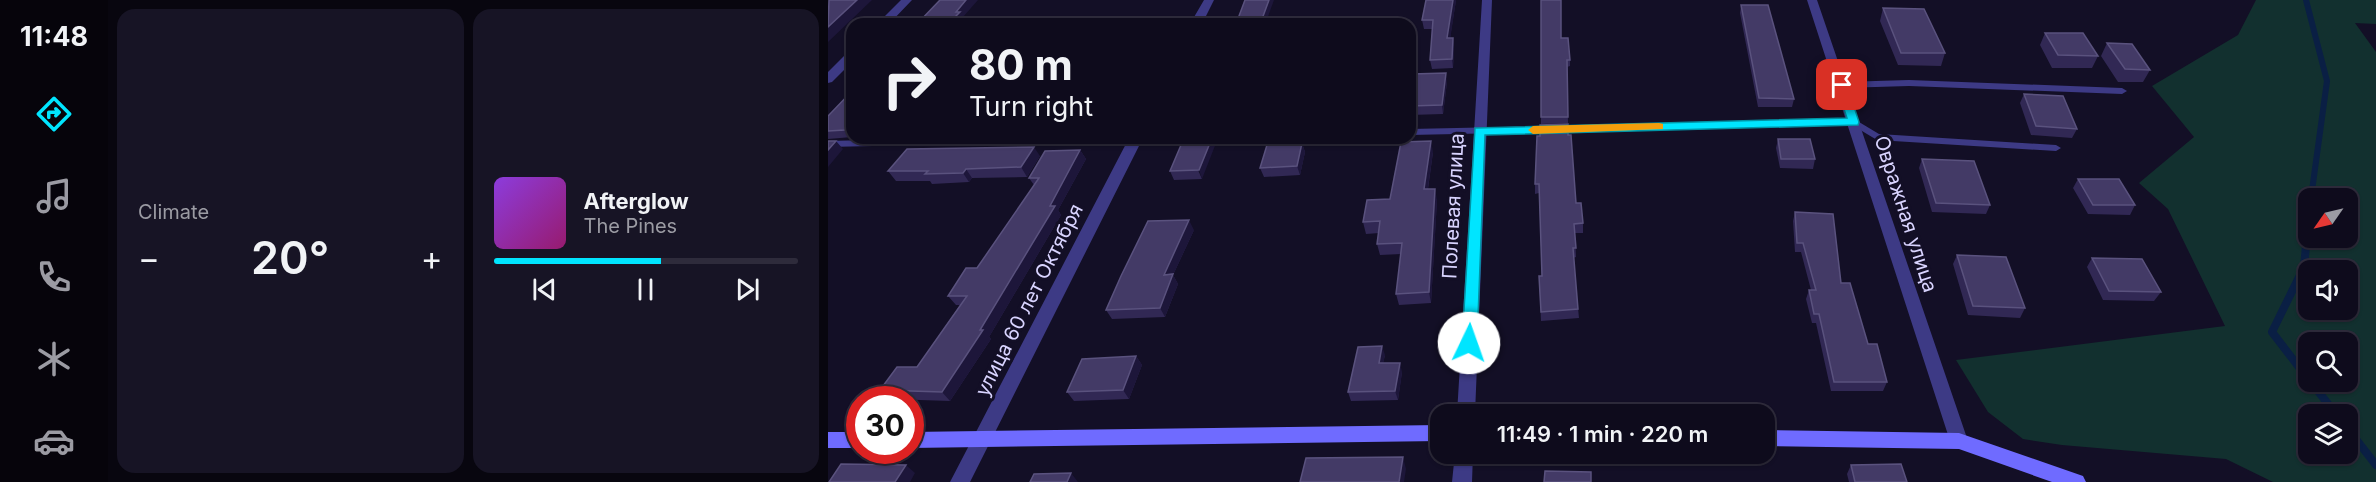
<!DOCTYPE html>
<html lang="en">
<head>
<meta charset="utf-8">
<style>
	:root { --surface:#0e0b1c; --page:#171425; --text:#f1f3f6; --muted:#9b9ba3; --line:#2e2b3b; --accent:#00e5ff }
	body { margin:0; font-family:Inter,sans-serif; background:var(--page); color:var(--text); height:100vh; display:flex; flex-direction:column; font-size:22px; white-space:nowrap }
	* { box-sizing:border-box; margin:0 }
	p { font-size:20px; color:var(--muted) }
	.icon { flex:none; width:33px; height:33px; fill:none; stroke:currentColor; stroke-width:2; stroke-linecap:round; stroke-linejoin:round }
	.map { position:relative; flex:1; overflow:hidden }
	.drawer { display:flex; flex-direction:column; gap:9px; padding:9px; background:#08060f; width:720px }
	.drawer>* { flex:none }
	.banner { position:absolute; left:18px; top:18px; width:570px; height:126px; border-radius:18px; box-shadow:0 2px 4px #0004,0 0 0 2px var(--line); background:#0e0b1c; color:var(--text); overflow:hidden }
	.needle { width:39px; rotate:236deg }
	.tools { position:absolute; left:1470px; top:188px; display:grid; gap:12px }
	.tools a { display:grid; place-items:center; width:60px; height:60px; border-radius:12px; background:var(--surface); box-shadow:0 2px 4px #0004,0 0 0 2px var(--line); font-size:30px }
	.speed { position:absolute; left:18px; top:386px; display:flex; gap:12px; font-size:30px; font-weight:700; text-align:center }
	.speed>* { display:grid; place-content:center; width:78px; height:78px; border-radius:50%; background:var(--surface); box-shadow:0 2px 4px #0004,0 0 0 2px var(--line); line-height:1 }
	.speed .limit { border:9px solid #d22; background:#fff; color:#111 }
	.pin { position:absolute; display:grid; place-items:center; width:51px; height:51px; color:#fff; margin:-26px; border-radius:12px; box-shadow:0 3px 9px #0006 }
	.me { position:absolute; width:66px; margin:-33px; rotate:3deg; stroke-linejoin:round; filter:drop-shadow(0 0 4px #0008) }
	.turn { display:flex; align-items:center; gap:21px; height:126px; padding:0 24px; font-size:27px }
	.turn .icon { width:78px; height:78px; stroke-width:2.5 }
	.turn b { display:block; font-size:42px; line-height:51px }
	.big { font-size:45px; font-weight:600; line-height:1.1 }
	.drawer .widget { flex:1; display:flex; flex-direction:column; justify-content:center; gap:9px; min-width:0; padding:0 21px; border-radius:18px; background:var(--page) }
	.song { display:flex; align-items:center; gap:18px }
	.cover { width:72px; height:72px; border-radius:9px; background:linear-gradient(135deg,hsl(270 70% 55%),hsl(320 70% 35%)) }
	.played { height:6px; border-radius:3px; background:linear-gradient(90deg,var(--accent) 55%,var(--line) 55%) }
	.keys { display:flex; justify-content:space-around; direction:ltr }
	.heat { display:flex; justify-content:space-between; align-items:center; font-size:33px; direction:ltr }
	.drawer .tiles { flex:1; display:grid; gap:9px; grid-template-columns:repeat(2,1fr) }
	.trip { position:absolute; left:602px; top:404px; width:345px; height:60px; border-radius:18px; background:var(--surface); box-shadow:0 2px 4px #0004,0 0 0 2px var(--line); font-weight:600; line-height:60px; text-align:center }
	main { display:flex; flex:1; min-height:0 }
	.tab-bar { display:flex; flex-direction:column; width:108px; justify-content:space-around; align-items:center; background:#06040b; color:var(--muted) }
	.tab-bar .icon { width:42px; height:42px }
	.tab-bar .current { color:var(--accent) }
	.tab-bar b { font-size:27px; color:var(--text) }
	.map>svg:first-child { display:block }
	.green { fill:#12302f; fill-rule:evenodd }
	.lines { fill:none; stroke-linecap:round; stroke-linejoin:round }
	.stream-far1 { stroke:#0a1f44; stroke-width:6 }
	.stream { stroke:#0a1f44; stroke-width:8 }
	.lane { fill:#3d3a85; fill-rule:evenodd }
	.street { fill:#3d3a85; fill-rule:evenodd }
	.secondary { fill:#6f6bff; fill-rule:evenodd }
	.wall { fill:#312854 }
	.shaded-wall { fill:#1d163a }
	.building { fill:#433a66; stroke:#5a527e; stroke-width:1.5 }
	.route { fill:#00e5ff; stroke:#0095a6; stroke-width:1.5 }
	.slow { fill:#f59e0b }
	.labels { text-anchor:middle; stroke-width:6; stroke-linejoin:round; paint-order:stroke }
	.street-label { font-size:20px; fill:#d9d4ff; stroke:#130f26 }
</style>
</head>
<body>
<main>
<nav class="tab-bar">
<b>11:48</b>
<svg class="icon current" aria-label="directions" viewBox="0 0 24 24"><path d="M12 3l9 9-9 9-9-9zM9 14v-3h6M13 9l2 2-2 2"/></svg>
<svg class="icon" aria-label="music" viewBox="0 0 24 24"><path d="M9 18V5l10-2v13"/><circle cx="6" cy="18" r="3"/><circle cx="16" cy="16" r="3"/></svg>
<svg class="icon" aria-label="phone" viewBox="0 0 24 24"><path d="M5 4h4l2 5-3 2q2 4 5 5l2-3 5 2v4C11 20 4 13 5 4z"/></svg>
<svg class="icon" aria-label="climate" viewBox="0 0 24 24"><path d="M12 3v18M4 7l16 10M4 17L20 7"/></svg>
<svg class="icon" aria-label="car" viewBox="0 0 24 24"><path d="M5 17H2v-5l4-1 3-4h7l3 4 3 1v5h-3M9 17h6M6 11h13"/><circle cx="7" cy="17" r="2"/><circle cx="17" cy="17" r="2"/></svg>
</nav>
<section class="drawer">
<div class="tiles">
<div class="widget"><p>Climate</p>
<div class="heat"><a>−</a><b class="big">20°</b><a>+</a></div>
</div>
<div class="widget">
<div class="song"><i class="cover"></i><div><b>Afterglow</b><p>The Pines</p></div></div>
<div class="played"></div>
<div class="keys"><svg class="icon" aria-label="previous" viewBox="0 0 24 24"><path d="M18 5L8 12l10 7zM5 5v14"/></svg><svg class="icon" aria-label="pause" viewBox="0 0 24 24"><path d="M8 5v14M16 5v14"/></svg><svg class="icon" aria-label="next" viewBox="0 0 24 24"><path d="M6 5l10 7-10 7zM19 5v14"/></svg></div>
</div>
</div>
</section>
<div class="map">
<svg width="1548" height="482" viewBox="0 0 1548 482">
	<rect width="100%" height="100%" fill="#130f26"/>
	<path class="green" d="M1428,0H1548V24L1527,23L1548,52V482H1445L1398,459L1234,445L1195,439L1160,412L1128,360L1397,326L1340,209L1311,183L1366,137L1324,86L1410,35ZM1480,198H1520V237H1480ZM1480,270H1520V309H1480ZM1480,342H1520V381H1480ZM1480,414H1520V453H1480Z"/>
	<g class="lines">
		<path class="stream-far1" d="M1478,0L1499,81L1483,198"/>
		<path class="stream" d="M1480,225L1476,267L1444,332L1480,379
			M1482,381L1508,414
			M1520,429L1548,465"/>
		<path class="lane" d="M1081,80L1294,88L1299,91L1294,94L1081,86L1014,88L1009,85L1014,82Z
			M1026,119L1051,134L1228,145L1233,148L1228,151L1049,140L1024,125L582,135V129Z
			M116,138H274L269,141L0,147V141Z"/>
		<path class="street" d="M73,0H84L61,24H49Z
			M376,0H386L374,24H362Z
			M654,0H664L647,414H629Z
			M979,0H989L1140,441L1137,447L1131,449L1125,447L1122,441Z
			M24,51V62L4,82L0,83V72L20,52Z
			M301,138H315L142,482H122Z
			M627,453H645L644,482H624Z"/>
		<path class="secondary" d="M612,425V441L82,448V432Z
			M936,430L1131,433L1255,476L1258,482H1224L1131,449L936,446Z
			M0,432H32V448H0Z"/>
	</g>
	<path class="wall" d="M598,0H628L622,38H625L626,47L625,68L604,69L602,60L604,29H596L594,20Z
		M913,5L966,99L964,107H930L912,13Z
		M1055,8L1117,53L1113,66L1070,65L1052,21Z
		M1217,33L1270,56L1264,68H1224L1212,45Z
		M734,38L742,60V66L739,67L740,123L713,124V117Z
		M1279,43L1322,70L1315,82H1290L1273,56Z
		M619,82L615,114L582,115V88Z
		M24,91V137L0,139V116Z
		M1196,94L1249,129L1244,138L1203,135L1192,103Z
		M740,135L748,203L755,223V233H747L748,257L745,258L751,318L713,321L711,276H714L711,193L707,194V184Z
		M356,138L374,179L346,180L342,171Z
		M950,139L987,159L985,169L952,168L948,148Z
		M474,143L477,152L472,175L436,177L432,168Z
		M252,150L258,159L230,210L233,215L161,337L163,339L122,401L61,399L52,390L89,367L132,305H128L120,296L149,268L206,185L201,178Z
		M605,152L600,189L609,200L603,303L571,305L568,294L573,254L552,255L549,244L551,233L538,234L535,222L562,199Z
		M212,156L199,177L144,178L141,182L104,184L102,181H68L60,171Z
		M1094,159L1162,205L1158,214L1104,212L1091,168Z
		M1250,179L1307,205L1302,215L1260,214L1245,188Z
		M967,212L1013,283L1040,344L1059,382L1055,391H1003L988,323H984L978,299L981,290H983L973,252H967L965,221Z
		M366,230L345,275L350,284L337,317L284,319L278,310Z
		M1129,255L1197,308L1192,318L1140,315L1125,264Z
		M1264,258L1333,292L1326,301L1275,300L1259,267Z
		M557,355L555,363L574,372L570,400L523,401L520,392Z
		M308,356L314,365L301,399L246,401L239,392Z
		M1023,465L1079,482H1021L1019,474Z"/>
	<path class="shaded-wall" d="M29,0H44L0,42V27Z
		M138,0H150L135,17L137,19L132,24H120L128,12Z
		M441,0H446L438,22V24H434V19Z
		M625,0H628L621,47L619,38Z
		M625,38L626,47L625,68L624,59Z
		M618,73L619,82L615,114L614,105Z
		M22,124L24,126L23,138L17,130Z
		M384,138H390L374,179L371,170Z
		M8,141L15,149L0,167V150Z
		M603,141L605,152L598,201L596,189Z
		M474,143L477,152L472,175L469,166Z
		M206,147L212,156L199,177L193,167Z
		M252,150L258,159L230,210L233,215L161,337L163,339L122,401L114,392L152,330Z
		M138,169L144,178L141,182L135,173Z
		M607,189L609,200L603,303L601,292Z
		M361,220L366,230L345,275L350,284L337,317L332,308L336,275Z
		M554,346L557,355L553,372L551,363Z
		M308,356L314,365L301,399L295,390Z
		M572,363L574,372L570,400L567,391Z
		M575,457L578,469L576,482H571Z
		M78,465L87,473L82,482H67Z
		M243,473L250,482H239Z"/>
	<path class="building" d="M1,0H29L0,27Z
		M112,0H138L128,12H132L120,24H89Z
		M417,0H441L434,19L437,18L434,24H408Z
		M598,0H625L619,38H625L624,59L602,60L605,20H594Z
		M713,0H733V38H740L742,60H739L740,117H713Z
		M913,5H940L966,99L931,98Z
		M1055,8L1096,9L1117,53H1073Z
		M1217,33H1255L1270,56L1230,55Z
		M1279,43L1304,44L1322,70L1297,69Z
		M618,73L614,105L582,106V88L584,74Z
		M24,91V124H22L17,130L0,131V116Z
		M1196,94L1235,96L1249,129L1208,126Z
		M740,124V135H743L748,203H753L755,223L746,224L748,248H745L750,309L713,312L711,276H714L711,184H707L709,136H712V125Z
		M356,138H384L371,170L342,171Z
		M950,139H982L987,159H953Z
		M0,141H8L0,150Z
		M603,141L596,189H607L601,292L568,294L574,243L549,244L552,221L535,222L539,200L562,199L573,142Z
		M474,143L469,166L432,168L439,145Z
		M206,147L193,167L138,169L135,173L97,174L100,171H60L79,149Z
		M252,150L222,206H227L152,330H155L114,392L52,390L69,367H89L139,296H120L138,268H149L211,178H201L217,151Z
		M1094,159L1146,161L1162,205L1108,203Z
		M1250,179H1291L1307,205H1265Z
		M967,212L1005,214L1013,283H1022L1040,344H1049L1059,382H1006L991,314H986L981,290H988L975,243H969Z
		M361,220L336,275L345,274L332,308L278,310L293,276L320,221Z
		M1129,255L1178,257L1197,308L1145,306Z
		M1264,258L1314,259L1333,292L1281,291Z
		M554,346L551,363H572L567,391L520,392L530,347Z
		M308,356L295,390L239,392L254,359Z
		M575,457L571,482H472L478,458Z
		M13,464L78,465L67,482H1Z
		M1073,464L1079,482H1027L1023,465Z
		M717,471L763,472V482H716Z
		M243,473L239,482H202L206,474Z"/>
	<path class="route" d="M1010,83L1019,85L1031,122L1030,125L657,135L649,343L647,348H636L634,343L647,128L1019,118L1008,85Z"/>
	<path class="slow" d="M831,123L835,124V129L705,134L700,130L705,126Z"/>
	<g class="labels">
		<g class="street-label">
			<text transform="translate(625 206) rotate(-87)" y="7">Полевая улица</text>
			<text transform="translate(1078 214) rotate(72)" y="7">Овражная улица</text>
			<text transform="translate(201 300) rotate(-63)" y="7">улица 60 лет Октября</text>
		</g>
	</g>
</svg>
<div class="tools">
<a><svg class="needle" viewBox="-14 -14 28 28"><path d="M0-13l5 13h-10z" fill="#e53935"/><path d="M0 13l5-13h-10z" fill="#9b9ba3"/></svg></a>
<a><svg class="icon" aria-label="sound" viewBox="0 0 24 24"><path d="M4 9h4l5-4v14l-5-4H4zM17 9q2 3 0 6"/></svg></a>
<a><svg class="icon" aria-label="search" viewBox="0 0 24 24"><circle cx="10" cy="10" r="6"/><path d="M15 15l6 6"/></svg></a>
<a><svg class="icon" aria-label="layers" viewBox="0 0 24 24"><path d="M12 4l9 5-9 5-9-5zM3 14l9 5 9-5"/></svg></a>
</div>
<div class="speed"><div class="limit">30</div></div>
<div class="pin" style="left:1014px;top:85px;background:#d93025"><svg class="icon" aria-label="arrive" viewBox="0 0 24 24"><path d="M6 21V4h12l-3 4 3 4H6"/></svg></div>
<svg class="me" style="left:641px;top:343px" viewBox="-20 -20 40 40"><circle r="19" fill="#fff"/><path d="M0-13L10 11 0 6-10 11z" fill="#00e5ff"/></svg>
<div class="trip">11:49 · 1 min · 220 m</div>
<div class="banner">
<div class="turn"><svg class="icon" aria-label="right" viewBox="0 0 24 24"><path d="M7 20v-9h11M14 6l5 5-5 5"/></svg><div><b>80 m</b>Turn right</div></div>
</div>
</div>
</main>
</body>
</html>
